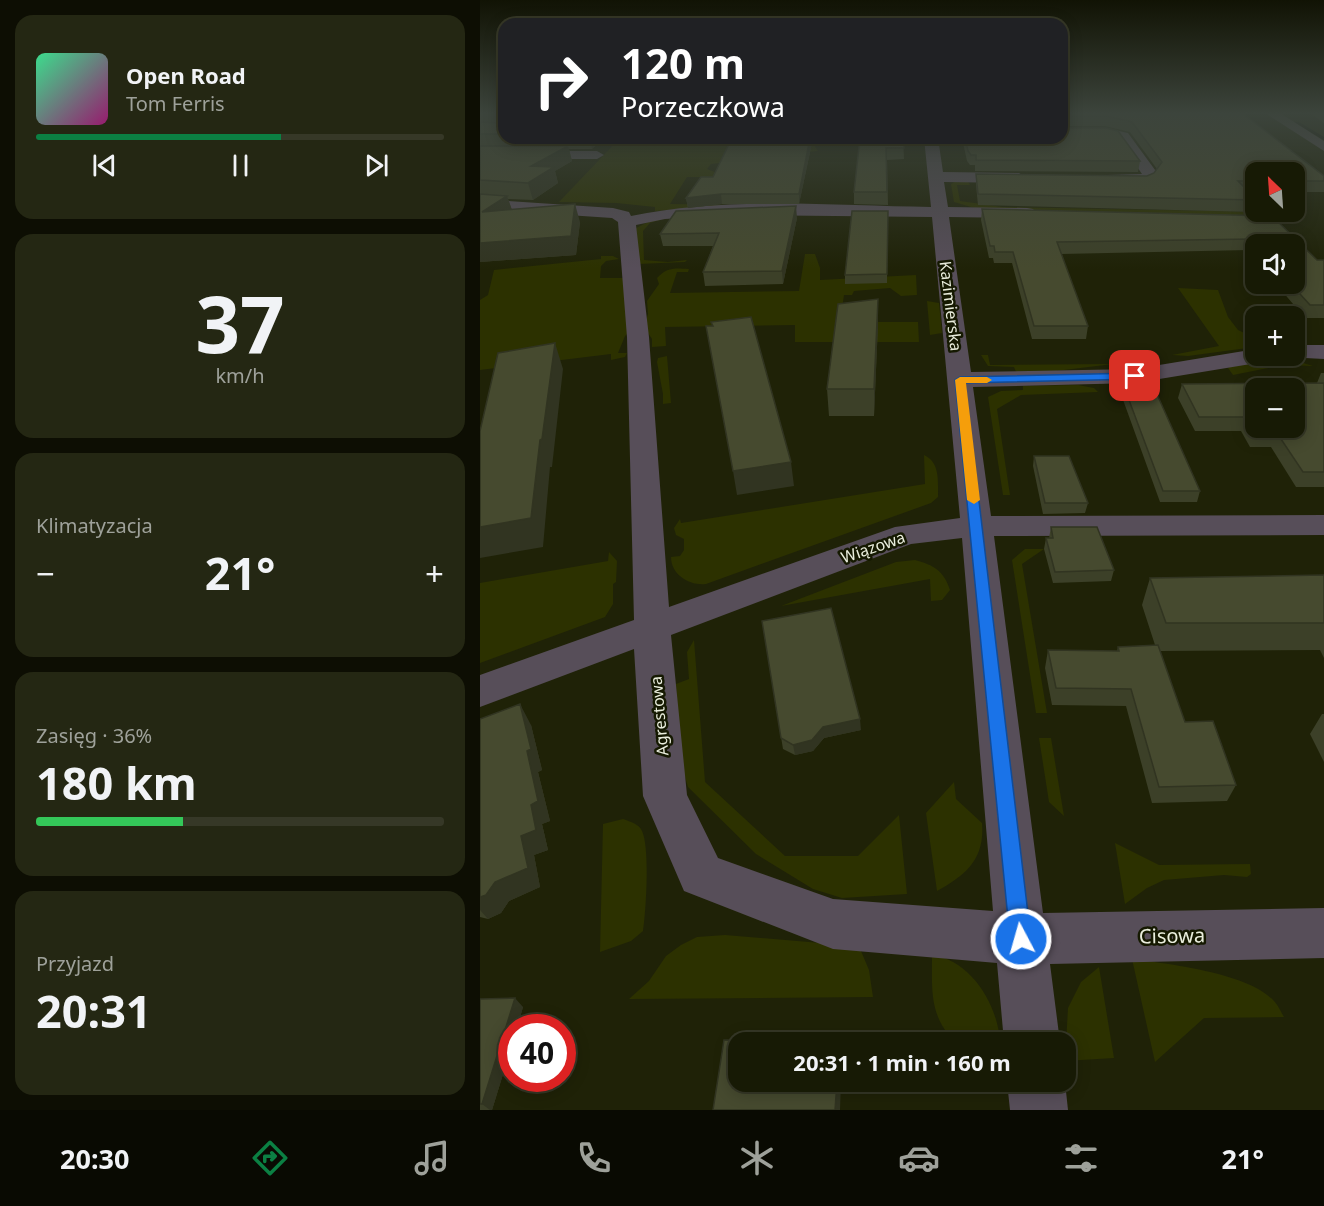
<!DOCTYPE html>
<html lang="pl">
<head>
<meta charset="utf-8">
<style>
	:root { --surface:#171a05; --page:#242713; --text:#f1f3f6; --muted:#9ea19a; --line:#363827; --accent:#0b8043 }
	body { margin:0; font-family:"Noto Sans",sans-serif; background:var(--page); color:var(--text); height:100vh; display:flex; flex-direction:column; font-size:22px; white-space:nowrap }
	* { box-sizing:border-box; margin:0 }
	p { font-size:20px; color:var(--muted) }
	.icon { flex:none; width:33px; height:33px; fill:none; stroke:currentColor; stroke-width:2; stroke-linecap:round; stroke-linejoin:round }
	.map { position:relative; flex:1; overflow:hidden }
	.details { display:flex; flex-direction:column; gap:15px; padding:15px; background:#0d0e03; width:480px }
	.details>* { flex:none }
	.guide { position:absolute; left:18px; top:18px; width:570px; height:126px; border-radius:18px; box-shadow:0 3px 15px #0003,0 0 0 2px var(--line); background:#202124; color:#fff; overflow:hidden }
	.needle { width:39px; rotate:335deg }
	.tools { position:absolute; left:765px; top:162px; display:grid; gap:12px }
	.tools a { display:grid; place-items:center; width:60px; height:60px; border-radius:12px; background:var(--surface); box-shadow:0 3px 15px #0003,0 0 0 2px var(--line); font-size:30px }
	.speed { position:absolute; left:18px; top:1014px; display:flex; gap:12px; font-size:30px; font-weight:700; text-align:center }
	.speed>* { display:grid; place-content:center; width:78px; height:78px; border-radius:50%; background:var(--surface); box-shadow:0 3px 15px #0003,0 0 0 2px var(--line); line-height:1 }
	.speed .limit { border:9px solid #d22; background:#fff; color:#111 }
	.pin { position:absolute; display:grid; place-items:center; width:51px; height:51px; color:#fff; margin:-26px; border-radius:12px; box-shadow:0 3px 9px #0006 }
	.me { position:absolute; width:66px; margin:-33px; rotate:354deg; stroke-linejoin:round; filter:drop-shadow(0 0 4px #0008) }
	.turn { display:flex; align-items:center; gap:21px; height:126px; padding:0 24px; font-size:27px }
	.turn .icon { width:78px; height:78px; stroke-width:2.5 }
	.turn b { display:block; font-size:42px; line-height:51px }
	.big { font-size:45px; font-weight:700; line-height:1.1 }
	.details .card { flex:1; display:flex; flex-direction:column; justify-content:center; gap:9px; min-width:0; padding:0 21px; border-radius:18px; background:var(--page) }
	.details .dial { align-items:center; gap:0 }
	.dial b { font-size:78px; line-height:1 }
	.song { display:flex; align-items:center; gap:18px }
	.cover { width:72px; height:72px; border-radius:9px; background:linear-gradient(135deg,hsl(150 70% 55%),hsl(320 70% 35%)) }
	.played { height:6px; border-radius:3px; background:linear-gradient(90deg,var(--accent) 60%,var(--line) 60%) }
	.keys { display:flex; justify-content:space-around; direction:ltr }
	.heat { display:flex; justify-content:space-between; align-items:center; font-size:33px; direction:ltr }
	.charge { height:9px; border-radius:4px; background:linear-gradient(90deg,#34c759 36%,var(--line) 0) }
	.trip { position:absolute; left:248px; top:1032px; width:348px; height:60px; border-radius:18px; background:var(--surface); box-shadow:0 3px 15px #0003,0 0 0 2px var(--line); font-weight:700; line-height:60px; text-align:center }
	.menu { display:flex; height:96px; justify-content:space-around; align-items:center; background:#090a02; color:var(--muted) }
	.menu .icon { width:42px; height:42px }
	.menu .selected { color:var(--accent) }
	.menu b { font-size:27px; color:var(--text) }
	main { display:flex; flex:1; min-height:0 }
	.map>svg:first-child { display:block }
	.green { fill:#2c3100 }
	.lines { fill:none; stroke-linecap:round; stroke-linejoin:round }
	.stream { fill:#060800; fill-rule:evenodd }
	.minor { fill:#574e59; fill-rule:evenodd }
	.wall { fill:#3c4028 }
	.shaded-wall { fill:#313421 }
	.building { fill:#464a2f; stroke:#313421; stroke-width:1.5; fill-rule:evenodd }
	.route { fill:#1a73e8; stroke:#114b97; stroke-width:1.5 }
	.slow { fill:#f59e0b }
	.labels { text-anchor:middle; stroke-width:5; stroke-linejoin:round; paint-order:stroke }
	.street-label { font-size:16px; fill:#eaeedd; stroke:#151901 }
	.near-street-label { font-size:20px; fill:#eaeedd; stroke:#151901 }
</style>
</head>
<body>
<main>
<section class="details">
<div class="card">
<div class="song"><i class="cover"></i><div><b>Open Road</b><p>Tom Ferris</p></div></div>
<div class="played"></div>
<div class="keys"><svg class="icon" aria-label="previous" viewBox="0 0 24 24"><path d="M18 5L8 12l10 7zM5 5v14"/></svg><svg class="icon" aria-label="pause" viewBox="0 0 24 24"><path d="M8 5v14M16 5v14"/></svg><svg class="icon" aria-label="next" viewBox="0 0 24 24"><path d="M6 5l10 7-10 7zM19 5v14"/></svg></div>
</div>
<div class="card dial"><b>37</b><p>km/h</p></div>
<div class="card"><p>Klimatyzacja</p>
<div class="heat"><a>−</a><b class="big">21°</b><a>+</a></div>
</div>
<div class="card"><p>Zasięg · 36%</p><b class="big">180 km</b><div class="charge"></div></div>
<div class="card"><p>Przyjazd</p><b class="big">20:31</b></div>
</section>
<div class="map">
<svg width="844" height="1110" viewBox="0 0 844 1110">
	<rect width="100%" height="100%" fill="#1f2207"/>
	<path class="green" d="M140,138H258L329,144L334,145L338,151L231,164L227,169L247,177H207L190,204L259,205L175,211V207L136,203L79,202Z
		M476,181H488L490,185H477L480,201L523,207L785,212L788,216L498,209L474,202L471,184Z
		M186,218L170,223L163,231L164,260L188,262L207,260L205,262L158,264L154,229L172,220Z
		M325,254H335L340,268V280L436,275L437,295L421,296L410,288L374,291L372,295H364L360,322H438L439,342H315V325L185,327L186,346L172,347V339L164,327L168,314L167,301L179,284L177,278C187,267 195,268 209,269L208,272H197L190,293L319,291Z
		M121,256H133L139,259L126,261L121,266L120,278H145L150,331L145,336L138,353H147L145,357L131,360V354L0,370V300L8,295L14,270L121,259Z
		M698,288L738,290L748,317L758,330L775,338V347L708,356L692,355L739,346Z
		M447,301L459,303L462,333L450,335Z
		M501,355H508L510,365L633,364L576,371L536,372L534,367L508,366Z
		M187,356L191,403L183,404V394L177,362L178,358Z
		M817,361L833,366L803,365L753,375L748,368L752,365Z
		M598,385L614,388L618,392L541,395L517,409L530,495H523L508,397L521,391L543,390V386Z
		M444,455C460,462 458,481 458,497L451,503L226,584C210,586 191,575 191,557L200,556L204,550V539L196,535L194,528L200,519L201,523L445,484Z
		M545,549H564L542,564L567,713H556L532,560Z
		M129,552L137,561L136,582L133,584V604L125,617L0,663V583L128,561Z
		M435,560C454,565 464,571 470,590L462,600L451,601L450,579L301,606L416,562Z
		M214,640L225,782L305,856H378L419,815L427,894L362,898L333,889L276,854L208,787L201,763L196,684L209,679L207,652Z
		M559,738H571L584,816L569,802Z
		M474,782L476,799L502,823C505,859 486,875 457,891L446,813Z
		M143,819C151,822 159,824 162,831C170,848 166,911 163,931L151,941L120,952L123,824Z
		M635,843L679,865L770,864L771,874L767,877L744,875L684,880L667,888L645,904Z
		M245,935L364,945L381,951L389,970L393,997L149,999L169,981L186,956L201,945L217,937Z
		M452,955C491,960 518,1005 520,1042H475C449,1016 452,990 452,955Z
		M652,959C689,964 769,973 794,1001C798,1005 801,1012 804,1017L724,1018L675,1062Z
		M619,967L634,1058L585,1061L588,1008L601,982Z"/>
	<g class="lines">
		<path class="stream" d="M815,122H819L844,137V140L815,124Z"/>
		<path class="minor" d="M785,113H800L844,141V151Z
			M582,128H625L648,133L678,174L670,183L665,185L622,183L619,180L627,175L662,174L638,139L625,136H582Z
			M444,138H458L463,172L539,173L547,178L539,183L464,182L468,207L547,208L553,209L556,213L553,217L547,218L469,217L491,372L655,369L776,349V356H789L785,361L777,363L655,383L493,387L511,516L844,515V535L514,536L563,913L844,908V958L570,964L580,1042H524L517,963L353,949L204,891L163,796L154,649L0,707V675L154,620L147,337L138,222L132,218L0,209V199L133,208L149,212L151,216C245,196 355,206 451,207ZM246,215L452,217L480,518L415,527L189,607L169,337L156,225L185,219ZM482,538L513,911L353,899L238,858L207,795L191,635L431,544Z
			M0,151H117L124,155L117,159H0Z
			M814,345H844V359L806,357L805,356H814Z
			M527,1082H585L588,1110H530Z"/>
	</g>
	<path class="wall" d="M0,113H24V138H124L112,149H89L92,161L75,171L78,183L53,200L28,199L32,210L100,222L96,255L0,262Z
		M582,113H762L844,176V192H814V172H776V193H769L776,199V207L774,212L498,205L496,185V174L667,176L674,173L677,169L650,132L625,126H582Z
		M830,113H844V123Z
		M583,128L660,161L658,172L495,171V165H490L487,161L482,138H582Z
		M333,138L319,204H242L208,208L206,198L233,177Z
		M380,138H423L424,159L407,160L408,205L374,204V192Z
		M502,209L792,216L837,260H844V318H825L796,284H814V244H776V258L769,250L581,254L608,326L606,339H552L532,263H514L513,258H509L501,220Z
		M408,211L407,283L365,284V275Z
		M317,218L303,284L225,286L223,272L233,246H183L180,234Z
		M398,299V324L394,416H349L347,389Z
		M841,373H844V487H816L791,447H770L761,431H715L698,398L702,384L837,383Z
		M640,376L720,491L717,502H680L638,386Z
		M554,456L608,503L605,513L563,514L553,466Z
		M571,527L634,570L631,581L573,583L564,549L566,538H569Z
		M844,575V658L840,650L680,651L705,722L756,785L747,801L672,803L646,706L572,705L565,668L568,650L637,651L638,647L675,645L662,605L670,578Z
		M282,621L381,730L344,738L333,751L315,755L303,749Z
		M842,714H844V762L830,734Z
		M0,719L51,725L62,770L58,772L70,821L62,824L68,850L54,855L60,887L29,901L21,913L8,919L0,917Z
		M0,999L43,1007L37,1028H32V1045L12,1110H0Z"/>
	<path class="shaded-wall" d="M110,138H124L112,149Z
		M330,138H333L319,204V194Z
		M88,146L92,161L75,171L78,183L53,200L48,183L51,166Z
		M241,194L242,204L208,208L206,198Z
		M27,196L33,213L2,212Z
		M95,204L100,222L96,255L0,262V243Z
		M316,206L317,218L303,284L302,271Z
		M398,299V324L394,416V389Z
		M75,343L83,369L72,467H70L63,547L0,558V527L60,440Z
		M311,462L314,486L257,495L253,471Z
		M40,704L51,725L62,770L58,772L70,821L62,824L68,850L54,855L60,887L29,901L21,913L8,919L0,910V897L41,836L51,805L47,751Z
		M380,719L381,730L344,738L333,751L315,755L313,745L343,727Z
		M35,998L43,1007L37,1028H32V1045L12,1110H10L2,1104Z
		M357,1082H361L360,1110H355Z"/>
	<path class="building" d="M21,113H24V134H0V122L19,123L22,121Z
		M582,113H762L844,176V181H814V172H776V181H758L776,199V200L498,194L496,174L667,176L674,173L682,162L652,122L626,116H583L582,122Z
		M582,127L583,128H626L638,131L660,161L496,160V155H491L488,151L485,138H582Z
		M252,138H330L319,194H241L206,198L221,177H233Z
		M380,138H423L424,148H406L407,192H374Z
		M0,146H88L51,166L74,167L48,183L0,180Z
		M0,194L27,196L2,212L95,204L91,236L0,243Z
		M316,206L302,271L223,272L239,233L180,234L196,211Z
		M502,209L792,216L837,260H844V305H830L811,284H814V244H777L772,239L577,242L608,326H554L533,252H515L514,246H510Z
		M372,211H408L407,274L365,275Z
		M398,299L394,389H347L358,304Z
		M271,317L311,462L253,471L226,326H233L231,322Z
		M75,343L62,439L60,440L51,518L0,527V431L18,353Z
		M668,374L720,491H683L640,376Z
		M844,383V472H823L797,433H775L766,417H719L702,384ZM776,388H814V428H776Z
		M554,456H589L608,503H565Z
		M571,527H617L634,570L575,572L566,538H573Z
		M844,575V623H686L670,578Z
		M351,608L380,719L343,727L332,740L313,745L301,738L282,621Z
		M678,645L705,722L733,721L756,785L679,787L651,689L576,688L568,650L639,651L638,647Z
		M40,704L51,749L47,751L58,801L51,805L56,830L41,836L48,868L15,882L6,895L0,897V719Z
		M35,998L2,1104H0V999Z
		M244,1040L359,1041V1042H258V1082H357L355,1110H233Z"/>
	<linearGradient id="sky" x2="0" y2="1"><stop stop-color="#111304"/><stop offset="0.42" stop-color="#3c443c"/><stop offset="1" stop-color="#3c443c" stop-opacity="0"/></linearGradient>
	<rect width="844" height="269" fill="url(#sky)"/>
	<path class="route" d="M655,373L658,374V379L485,383L551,939L548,946L541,949L533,946L530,939L475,380L480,377Z"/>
	<path class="slow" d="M480,377H507L512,380L507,383H486L500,500L494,504L487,500L475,380Z"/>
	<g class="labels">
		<g class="street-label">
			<text transform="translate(471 306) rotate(83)" y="6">Kazimierska</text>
			<text transform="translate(393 547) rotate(-19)" y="6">Wiązowa</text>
			<text transform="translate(179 716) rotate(-95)" y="6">Agrestowa</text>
		</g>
		<g class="near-street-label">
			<text transform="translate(692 936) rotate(-1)" y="7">Cisowa</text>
		</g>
	</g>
</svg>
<div class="tools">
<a><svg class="needle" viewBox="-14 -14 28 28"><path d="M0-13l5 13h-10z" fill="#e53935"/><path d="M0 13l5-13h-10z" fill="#9ea19a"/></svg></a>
<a><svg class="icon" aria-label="sound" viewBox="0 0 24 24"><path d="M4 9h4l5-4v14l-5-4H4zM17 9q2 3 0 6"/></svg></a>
<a>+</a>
<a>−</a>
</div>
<div class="speed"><div class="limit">40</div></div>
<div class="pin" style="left:655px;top:376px;background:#d93025"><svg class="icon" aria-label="arrive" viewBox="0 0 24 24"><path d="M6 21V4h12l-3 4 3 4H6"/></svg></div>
<svg class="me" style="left:541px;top:939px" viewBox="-20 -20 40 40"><circle r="17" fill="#1a73e8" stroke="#fff" stroke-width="3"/><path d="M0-11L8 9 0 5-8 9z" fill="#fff"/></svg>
<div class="trip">20:31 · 1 min · 160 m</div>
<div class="guide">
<div class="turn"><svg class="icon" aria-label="right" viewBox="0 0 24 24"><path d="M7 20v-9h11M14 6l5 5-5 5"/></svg><div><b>120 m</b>Porzeczkowa</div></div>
</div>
</div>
</main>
<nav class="menu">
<b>20:30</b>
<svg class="icon selected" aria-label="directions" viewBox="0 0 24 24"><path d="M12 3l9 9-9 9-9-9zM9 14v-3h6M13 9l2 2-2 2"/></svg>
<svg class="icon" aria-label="music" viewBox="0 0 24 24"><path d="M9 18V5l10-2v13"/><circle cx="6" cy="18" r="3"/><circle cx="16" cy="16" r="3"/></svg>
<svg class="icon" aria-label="phone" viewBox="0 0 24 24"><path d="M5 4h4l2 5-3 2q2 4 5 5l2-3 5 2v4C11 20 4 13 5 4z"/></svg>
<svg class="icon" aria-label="climate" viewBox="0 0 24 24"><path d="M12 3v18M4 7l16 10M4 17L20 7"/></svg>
<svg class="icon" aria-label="car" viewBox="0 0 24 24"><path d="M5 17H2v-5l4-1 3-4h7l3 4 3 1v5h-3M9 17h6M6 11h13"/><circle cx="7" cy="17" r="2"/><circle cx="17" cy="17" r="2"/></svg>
<svg class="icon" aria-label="filters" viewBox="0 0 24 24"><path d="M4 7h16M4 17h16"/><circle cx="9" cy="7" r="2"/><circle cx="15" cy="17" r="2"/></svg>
<b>21°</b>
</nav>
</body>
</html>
